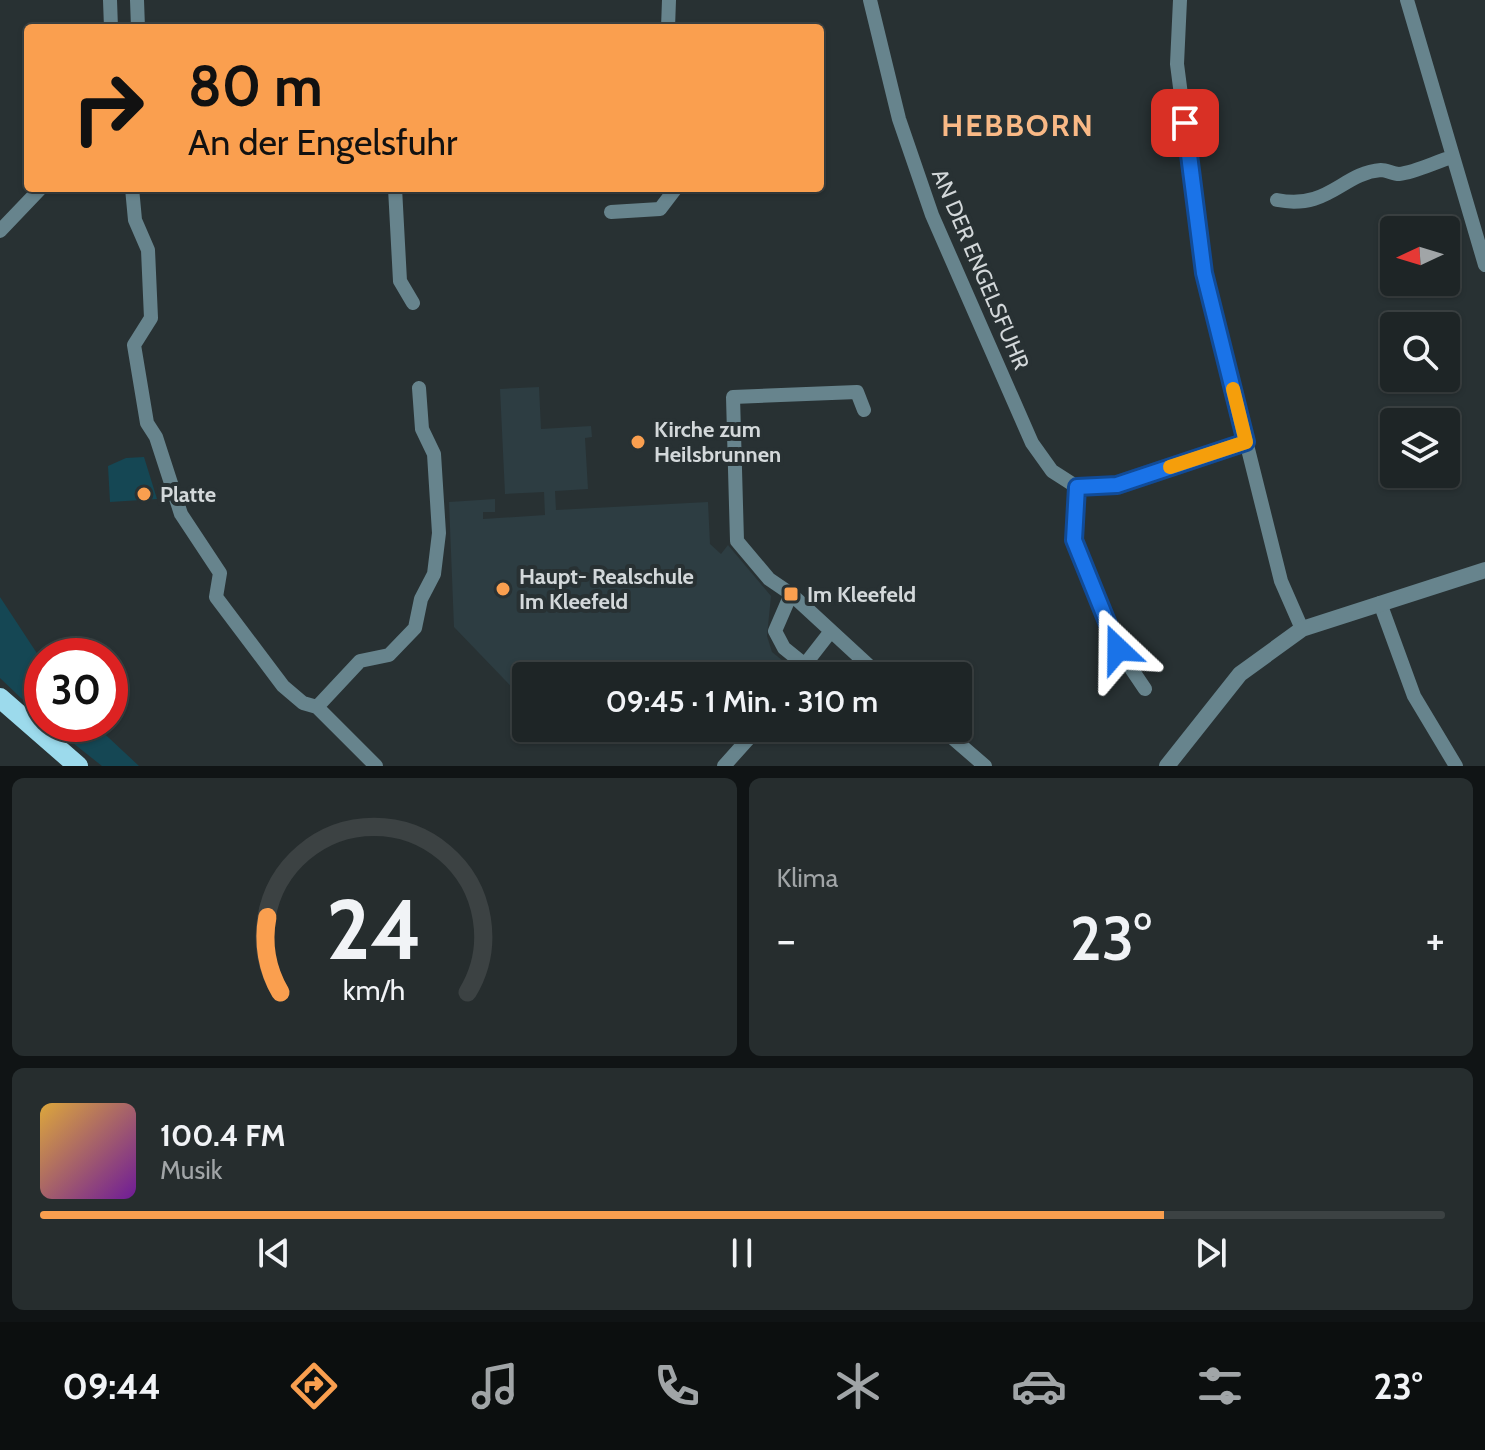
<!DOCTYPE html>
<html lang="de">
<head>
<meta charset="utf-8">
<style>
	:root { --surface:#1e2526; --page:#262d2e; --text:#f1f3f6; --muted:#a1a5a7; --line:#3c4243; --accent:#fa9f4f }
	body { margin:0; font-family:Cabin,sans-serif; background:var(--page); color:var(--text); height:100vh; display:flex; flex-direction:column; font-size:30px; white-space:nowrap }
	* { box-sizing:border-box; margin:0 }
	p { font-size:26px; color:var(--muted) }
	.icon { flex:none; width:44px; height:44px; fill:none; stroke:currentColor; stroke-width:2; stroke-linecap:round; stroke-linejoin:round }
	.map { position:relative; height:766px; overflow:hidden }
	.drawer { display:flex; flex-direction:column; gap:12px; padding:12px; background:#101415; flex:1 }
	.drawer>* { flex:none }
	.guide { position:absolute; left:24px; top:24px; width:800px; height:168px; border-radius:8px; box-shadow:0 2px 6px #0004,0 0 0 2px var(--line); background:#fa9f4f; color:#111; overflow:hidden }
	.needle { width:52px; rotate:266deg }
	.fabs { position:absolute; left:1380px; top:216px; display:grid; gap:16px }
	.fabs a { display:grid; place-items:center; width:80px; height:80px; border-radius:8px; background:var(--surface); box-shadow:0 2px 6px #0004,0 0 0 2px var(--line); font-size:40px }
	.speed { position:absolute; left:24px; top:638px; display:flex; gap:16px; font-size:40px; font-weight:700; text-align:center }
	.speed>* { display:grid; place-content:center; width:104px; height:104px; border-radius:50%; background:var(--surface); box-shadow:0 2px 6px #0004,0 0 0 2px var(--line); line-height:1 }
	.speed .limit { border:12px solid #d22; background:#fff; color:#111 }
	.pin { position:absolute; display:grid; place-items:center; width:68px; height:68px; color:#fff; margin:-34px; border-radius:16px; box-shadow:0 4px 12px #0006 }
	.me { position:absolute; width:88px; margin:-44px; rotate:337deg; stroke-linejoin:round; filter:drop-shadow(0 0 6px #0008) }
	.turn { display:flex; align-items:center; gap:28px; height:168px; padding:0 32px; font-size:36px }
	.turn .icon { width:104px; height:104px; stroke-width:2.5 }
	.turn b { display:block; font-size:56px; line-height:68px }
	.big { font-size:60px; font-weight:600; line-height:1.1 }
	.drawer .tile { flex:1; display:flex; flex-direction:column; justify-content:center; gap:12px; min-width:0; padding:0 28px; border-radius:12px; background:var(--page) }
	.drawer .dial { align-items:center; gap:0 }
	.dial svg { height:208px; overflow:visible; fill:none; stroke:var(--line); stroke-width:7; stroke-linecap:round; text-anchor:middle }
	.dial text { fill:var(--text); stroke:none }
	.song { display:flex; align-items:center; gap:24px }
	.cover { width:96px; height:96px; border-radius:12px; background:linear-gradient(135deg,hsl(40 70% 55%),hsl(280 70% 35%)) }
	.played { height:8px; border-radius:4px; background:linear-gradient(90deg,var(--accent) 80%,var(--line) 80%) }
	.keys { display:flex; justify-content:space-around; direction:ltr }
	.heat { display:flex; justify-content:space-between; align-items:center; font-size:44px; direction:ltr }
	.drawer .tiles { flex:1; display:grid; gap:12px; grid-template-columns:1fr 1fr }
	.tile:last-child { grid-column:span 2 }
	.trip { position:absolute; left:512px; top:662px; width:460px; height:80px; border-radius:8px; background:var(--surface); box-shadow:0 2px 6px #0004,0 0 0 2px var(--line); font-weight:600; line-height:80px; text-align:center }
	.dock { display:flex; height:128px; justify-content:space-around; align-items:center; background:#0c0f0f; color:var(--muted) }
	.dock .icon { width:56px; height:56px }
	.dock .current { color:var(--accent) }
	.dock b { font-size:36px; color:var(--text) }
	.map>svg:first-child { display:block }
	.built { fill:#2d3d42 }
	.green { fill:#154754 }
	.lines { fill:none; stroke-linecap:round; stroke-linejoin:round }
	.minor { stroke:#67848d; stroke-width:14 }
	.tertiary { stroke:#67848d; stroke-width:16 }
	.primary { stroke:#9cdaec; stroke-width:20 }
	.route-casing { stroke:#114b97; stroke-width:20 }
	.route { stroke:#1a73e8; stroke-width:14 }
	.slow { stroke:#f59e0b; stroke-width:14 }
	.poi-dot { fill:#fa9f4f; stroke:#283133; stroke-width:3 }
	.labels { text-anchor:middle; stroke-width:8; stroke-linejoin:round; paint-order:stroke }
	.street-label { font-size:22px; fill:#d3d8da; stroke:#283133 }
	.poi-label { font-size:22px; font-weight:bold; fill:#d3d8da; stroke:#283133; text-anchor:start }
	.district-label { font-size:30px; font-weight:bold; letter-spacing:2px; fill:#f9b986; stroke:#283133 }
</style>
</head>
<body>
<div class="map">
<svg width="1485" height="766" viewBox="0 0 1485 766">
	<rect width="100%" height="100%" fill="#283133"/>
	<path class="built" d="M539,387L541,429L591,426L592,437L585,438L588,489L555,491L556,510L708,502L710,544L721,554L728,545L771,596L767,636L772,652L788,665L781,676H526V702L454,627L449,502L495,499V512H483V519L545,515L544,492L505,494L500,389Z"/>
	<path class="green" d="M144,457L157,499L110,502L108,466L126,458Z
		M0,597L42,661V718L0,678Z
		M49,724H94L139,766H102Z"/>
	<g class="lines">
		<path class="minor" d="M110,0L111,28
			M137,0L138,28
			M870,0L899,119L932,215L1032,443L1052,471L1077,487L1074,540L1118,649L1145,689
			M1180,0L1177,64L1204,273L1281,581L1302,629
			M1407,0L1485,265
			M668,28L669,0
			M132,188L135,220L148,250L151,318L134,345L147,423L156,437L181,514L220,573L216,597L283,686L303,703L317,707L376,766
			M395,188L400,281L413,303
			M1277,200C1329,210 1342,173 1381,170C1387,170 1393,174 1399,174C1416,172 1435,162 1452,157
			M611,212L660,209L676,188
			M0,231L41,188
			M1077,487L1117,485L1246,442
			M791,594L880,676
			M1380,603L1414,696L1456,766
			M805,665L784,648L775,631L791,594L769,579L737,541L733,397L857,392L864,410
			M796,676L831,631
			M317,707L360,661L389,655L415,628L421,599L434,574L439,533L434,454L422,429L419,388
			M941,728L985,766
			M724,766L758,728"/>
		<path class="tertiary" d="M1167,766L1240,674L1302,629L1485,570"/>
		<path class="primary" d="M0,698L78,766"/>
	</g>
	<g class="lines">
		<defs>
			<path id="route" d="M1118,649L1074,540L1077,487L1117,485L1246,442L1204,273L1185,123"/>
		</defs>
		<use href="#route" class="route-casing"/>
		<use href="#route" class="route"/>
		<path class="slow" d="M1170,467L1246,442L1233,389"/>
	</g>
	<g class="poi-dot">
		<circle cx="638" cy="442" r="8"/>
		<circle cx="144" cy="494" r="8"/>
		<circle cx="503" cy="589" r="8"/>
		<rect x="783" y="586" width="16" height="16" rx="4"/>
	</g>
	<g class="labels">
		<g class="street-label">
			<text transform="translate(981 269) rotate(67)" y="8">AN DER ENGELSFUHR</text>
		</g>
		<g class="poi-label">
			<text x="654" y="437">Kirche zum<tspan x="654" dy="25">Heilsbrunnen</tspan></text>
			<text x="160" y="502">Platte</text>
			<text x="519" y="584">Haupt- Realschule<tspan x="519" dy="25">Im Kleefeld</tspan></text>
			<text x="807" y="602">Im Kleefeld</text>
		</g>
		<g class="district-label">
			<text x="1018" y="136">HEBBORN</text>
		</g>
	</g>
</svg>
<div class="fabs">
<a><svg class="needle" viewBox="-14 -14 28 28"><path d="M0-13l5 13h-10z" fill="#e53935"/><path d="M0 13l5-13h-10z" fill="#a1a5a7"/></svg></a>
<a><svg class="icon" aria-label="search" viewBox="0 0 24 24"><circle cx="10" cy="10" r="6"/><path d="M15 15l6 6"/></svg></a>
<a><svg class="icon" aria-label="layers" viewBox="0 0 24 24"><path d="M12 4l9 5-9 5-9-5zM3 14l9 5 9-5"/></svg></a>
</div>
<div class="speed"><div class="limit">30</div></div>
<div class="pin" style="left:1185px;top:123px;background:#d93025"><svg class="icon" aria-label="arrive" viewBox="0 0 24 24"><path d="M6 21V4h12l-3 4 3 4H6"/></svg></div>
<svg class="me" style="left:1118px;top:649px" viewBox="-20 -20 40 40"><path d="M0-17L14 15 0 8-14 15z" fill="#1a73e8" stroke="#fff" stroke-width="4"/></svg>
<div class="trip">09:45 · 1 Min. · 310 m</div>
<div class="guide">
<div class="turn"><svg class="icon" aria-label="right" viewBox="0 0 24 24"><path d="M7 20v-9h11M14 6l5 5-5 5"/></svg><div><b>80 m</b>An der Engelsfuhr</div></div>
</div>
</div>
<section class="drawer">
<div class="tiles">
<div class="tile dial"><svg viewBox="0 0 100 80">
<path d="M14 69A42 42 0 1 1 86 69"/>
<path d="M14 69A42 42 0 0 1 9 40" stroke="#fa9f4f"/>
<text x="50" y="56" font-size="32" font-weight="700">24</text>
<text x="50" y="72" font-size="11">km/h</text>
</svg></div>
<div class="tile"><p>Klima</p>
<div class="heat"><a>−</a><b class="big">23°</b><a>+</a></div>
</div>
<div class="tile">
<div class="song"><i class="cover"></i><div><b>100.4 FM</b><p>Musik</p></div></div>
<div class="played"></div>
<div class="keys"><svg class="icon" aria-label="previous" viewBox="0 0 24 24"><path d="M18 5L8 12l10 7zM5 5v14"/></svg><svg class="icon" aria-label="pause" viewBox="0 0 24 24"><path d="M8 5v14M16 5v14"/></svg><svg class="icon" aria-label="next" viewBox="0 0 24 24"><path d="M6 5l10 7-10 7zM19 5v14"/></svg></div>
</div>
</div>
</section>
<nav class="dock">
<b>09:44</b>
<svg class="icon current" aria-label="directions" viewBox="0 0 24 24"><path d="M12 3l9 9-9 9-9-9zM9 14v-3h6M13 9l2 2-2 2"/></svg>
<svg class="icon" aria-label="music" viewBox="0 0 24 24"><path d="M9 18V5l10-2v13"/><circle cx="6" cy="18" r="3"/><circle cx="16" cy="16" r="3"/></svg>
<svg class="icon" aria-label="phone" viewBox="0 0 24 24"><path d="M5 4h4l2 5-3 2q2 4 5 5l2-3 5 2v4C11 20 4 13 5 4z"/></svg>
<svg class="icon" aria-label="climate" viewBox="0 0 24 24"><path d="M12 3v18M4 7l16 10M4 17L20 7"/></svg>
<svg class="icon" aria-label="car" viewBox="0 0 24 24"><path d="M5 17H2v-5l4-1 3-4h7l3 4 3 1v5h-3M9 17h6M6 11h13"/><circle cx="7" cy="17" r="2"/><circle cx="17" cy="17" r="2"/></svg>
<svg class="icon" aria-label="filters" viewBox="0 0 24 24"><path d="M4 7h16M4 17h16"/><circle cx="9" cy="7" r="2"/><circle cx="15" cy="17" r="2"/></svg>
<b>23°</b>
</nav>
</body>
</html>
